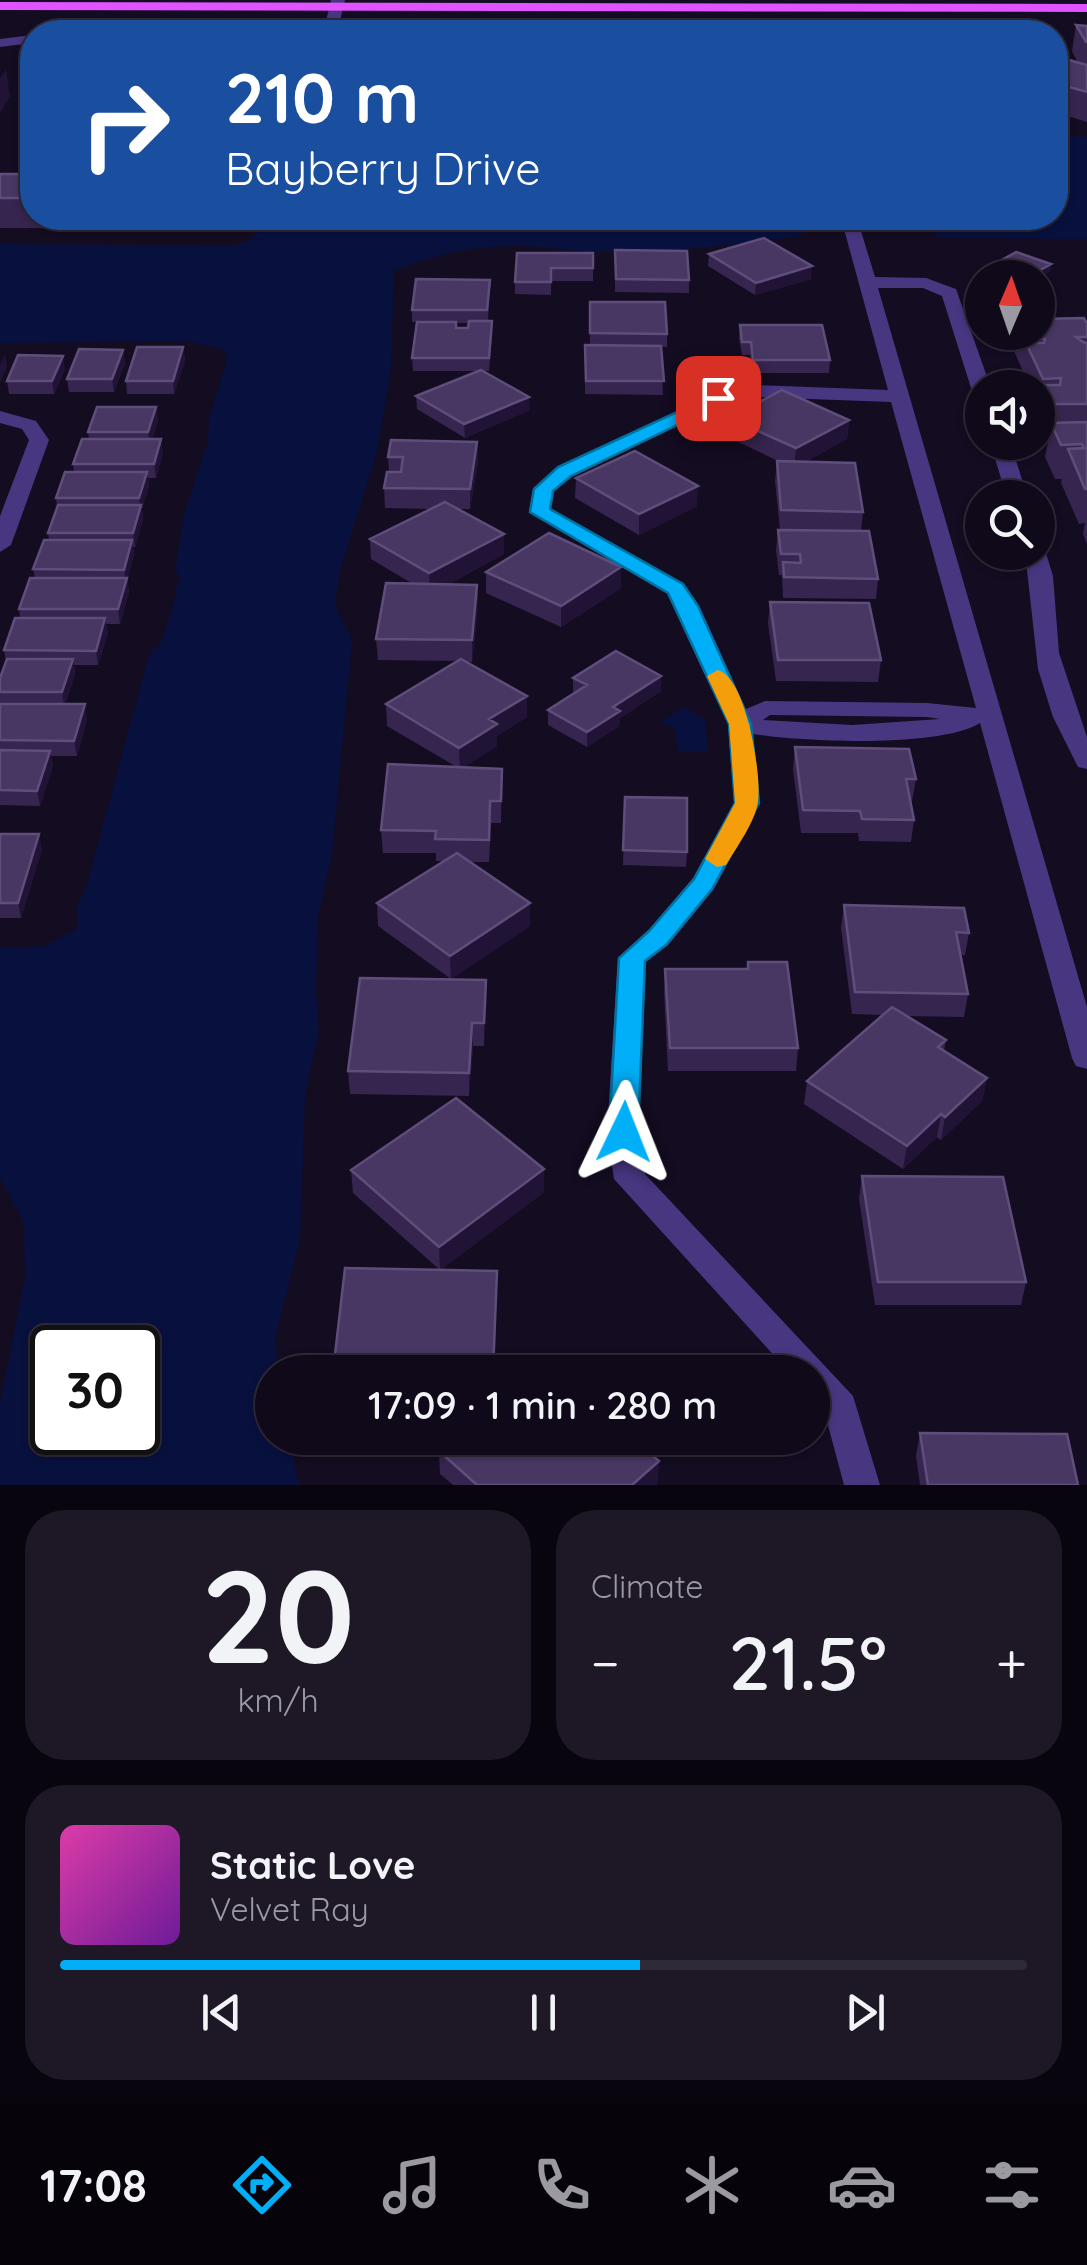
<!DOCTYPE html>
<html lang="en">
<head>
<meta charset="utf-8">
<style>
	:root { --surface:#0f0919; --page:#1d1726; --text:#f1f3f6; --muted:#9b9aa2; --line:#2f2a38; --accent:#00aff7 }
	body { margin:0; font-family:Quicksand,sans-serif; background:var(--page); color:var(--text); height:100vh; display:flex; flex-direction:column; font-size:38px; white-space:nowrap }
	* { box-sizing:border-box; margin:0 }
	p { font-size:32px; color:var(--muted) }
	.icon { flex:none; width:55px; height:55px; fill:none; stroke:currentColor; stroke-width:2; stroke-linecap:round; stroke-linejoin:round }
	.map { position:relative; height:1485px; overflow:hidden }
	.side { display:flex; flex-direction:column; gap:25px; padding:25px; background:#08050e; flex:1 }
	.side>* { flex:none }
	.hud { position:absolute; left:20px; top:20px; width:1048px; height:210px; border-radius:40px; box-shadow:0 2px 8px #0004,0 0 0 2px var(--line); background:#1a4fa0; color:#fff; overflow:hidden }
	.needle { width:65px; rotate:2deg }
	.controls { position:absolute; left:965px; top:260px; display:grid; gap:20px }
	.controls a { display:grid; place-items:center; width:90px; height:90px; border-radius:50%; background:var(--surface); box-shadow:0 2px 8px #0004,0 0 0 2px var(--line); font-size:50px }
	.speed { position:absolute; left:30px; top:1325px; display:flex; gap:20px; font-size:50px; font-weight:700; text-align:center }
	.speed>* { display:grid; place-content:center; width:130px; height:130px; border-radius:50%; background:var(--surface); box-shadow:0 2px 8px #0004,0 0 0 2px var(--line); line-height:1 }
	.speed .limit { border:5px solid #111; border-radius:15px; background:#fff; color:#111 }
	.pin { position:absolute; display:grid; place-items:center; width:85px; height:85px; color:#fff; margin:-42px; border-radius:20px; box-shadow:0 5px 15px #0006 }
	.me { position:absolute; width:110px; margin:-55px; rotate:2deg; stroke-linejoin:round; filter:drop-shadow(0 0 8px #0008) }
	.turn { display:flex; align-items:center; gap:35px; height:210px; padding:0 40px; font-size:45px }
	.turn .icon { width:130px; height:130px; stroke-width:2.5 }
	.turn b { display:block; font-size:70px; line-height:85px }
	.big { font-size:75px; font-weight:600; line-height:1.1 }
	.side .widget { flex:1; display:flex; flex-direction:column; justify-content:center; gap:15px; min-width:0; padding:0 35px; border-radius:40px; background:var(--page) }
	.side .dial { align-items:center; gap:0 }
	.dial b { font-size:130px; line-height:1 }
	.song { display:flex; align-items:center; gap:30px }
	.cover { width:120px; height:120px; border-radius:15px; background:linear-gradient(135deg,hsl(320 70% 55%),hsl(280 70% 35%)) }
	.played { height:10px; border-radius:5px; background:linear-gradient(90deg,var(--accent) 60%,var(--line) 60%) }
	.keys { display:flex; justify-content:space-around; direction:ltr }
	.heat { display:flex; justify-content:space-between; align-items:center; font-size:55px; direction:ltr }
	.side .tiles { flex:1; display:grid; gap:25px; grid-template-columns:1fr 1fr }
	.widget:last-child { grid-column:span 2 }
	.trip { position:absolute; left:255px; top:1355px; width:575px; height:100px; border-radius:50px; background:var(--surface); box-shadow:0 2px 8px #0004,0 0 0 2px var(--line); font-weight:600; line-height:100px; text-align:center }
	.tab-bar { display:flex; height:160px; justify-content:space-around; align-items:center; background:#06040a; color:var(--muted) }
	.tab-bar .icon { width:70px; height:70px }
	.tab-bar .active { color:var(--accent) }
	.tab-bar b { font-size:45px; color:var(--text) }
	.map>svg:first-child { display:block }
	.water { fill:#08113e; fill-rule:evenodd }
	.lines { fill:none; stroke-linecap:round; stroke-linejoin:round }
	.minor { fill:#483681; fill-rule:evenodd }
	.major { fill:#e053ff; fill-rule:evenodd }
	.wall { fill:#36254f; fill-rule:evenodd }
	.shaded-wall { fill:#211335 }
	.building { fill:#473762; stroke:#5f4e7b; stroke-width:2.5 }
	.route { fill:#00aff7; stroke:#0072a1; stroke-width:2.5 }
	.slow { fill:#f59e0b }
</style>
</head>
<body>
<div class="map">
<svg width="1087" height="1485" viewBox="0 0 1087 1485">
	<rect width="100%" height="100%" fill="#140c21"/>
	<path class="water" d="M1076,136L1087,137V239L940,238L917,218H1055V142Z
		M264,218H809V230L799,236C735,245 671,252 606,252C576,253 544,245 514,246C474,246 431,255 394,271L391,368L377,452L340,571L335,605L352,640L332,854L318,917L316,994L319,1031L305,1096L300,1239L275,1338L280,1372H272V1438H289L299,1485H0V1403L25,1277L24,1223L0,1178V948L45,946L77,929V906L86,888L149,655L161,643L177,593L176,586L181,580L175,569L185,511L208,441L209,420L228,356L223,349L185,341L0,343V244L233,246C252,241 259,236 264,218ZM52,1348H138V1432H52Z
		M684,707L705,720L708,751H678L675,729L661,722Z"/>
	<g class="lines">
		<path class="minor" d="M331,0H345L340,21L333,25L326,21Z
			M32,35V43L0,47V39Z
			M841,218H857L875,277L926,278L956,289L991,388H982V397L972,391L942,296L923,288H878L1087,1007V1069L1076,1066L1072,1058L980,723C939,748 804,742 753,734L760,803L714,889L668,945L646,962L639,1132L645,1174L853,1396L880,1485H844L825,1414L812,1400V1372H789L614,1179L607,1132L618,958L648,931L693,878L734,803L728,724L668,594L529,512L533,489L558,467L712,395L754,385L888,390ZM754,397L891,402L976,708L927,703L765,701L746,709L699,606L684,584L551,509L554,491L572,475L725,403ZM770,715L927,717L940,719L852,725L763,720Z
			M0,411L36,421L49,440L11,545L0,552V516L29,440L22,429L0,423Z
			M990,442H1010L1028,498H1007Z
			M1038,546L1044,547L1053,576L1059,653L1087,737V769L1078,767L1053,717L1038,669L1025,552H1038Z"/>
		<path class="major" d="M0,2L1087,4V12L0,10Z"/>
	</g>
	<path class="wall" d="M1076,25L1087,26V122L1055,112V66L1078,63L1072,51Z
		M0,174H32V218H229L226,229L0,228Z
		M615,250L689,280V293L615,292Z
		M593,253V281H551V295L515,294V282Z
		M709,254L811,279L755,295L708,266Z
		M1000,261L1051,264L1050,271L1038,278H1028L999,267Z
		M490,280L488,321H492V334L489,371H483L530,410L465,438L417,409L416,396L478,371H413L412,358L417,322H412V310ZM456,323H469L468,328H456Z
		M590,302L667,334V347H661L663,395L585,394V345H590Z
		M1087,324V544L1083,534L1085,523L1079,524L1061,483L1062,479H1055L1045,457L1049,437H1045L1039,418L1038,388H1026L1021,376L1022,369L1014,351L1017,332H1038Z
		M740,325L830,360L829,373H752L750,355H742L739,338Z
		M183,347L185,360L174,394H127L126,381Z
		M123,350L125,363L114,392H69L67,379Z
		M65,369L54,394H9L7,381Z
		M156,407L158,421L152,439L163,452L156,478H148L149,486L142,509L143,519L135,547H133L134,554L127,579L129,592L120,624H106L108,633L98,665H74L75,674L65,704L87,719L77,756H51L53,766L40,806L0,805V678L6,662L4,650L20,618L19,609L35,578L33,569L49,540L48,533L57,506L56,498L74,472L73,464L89,439L88,432Z
		M729,418L849,420L847,439L807,461L863,512L861,531L878,579L876,599L783,598L782,575H779L776,550L778,530H780L775,481L777,461H778L728,437Z
		M477,442L478,462L470,509H458L504,534V554L447,585H477L478,606L472,662H466L527,717L497,736V746L464,767L502,769L501,823H491L489,862H469L530,903V926L451,979L378,926L377,903L444,861H436V853H383L381,830L455,766L387,726L386,704L457,661L378,660L376,639L413,584L371,559L370,539L431,509L385,508L384,488L389,472L388,457Z
		M576,478L697,506L639,535L575,498Z
		M486,572L621,588L561,627L486,593Z
		M770,602L881,660L878,682L776,681L768,623Z
		M661,676V691L620,718L619,726L587,747L548,725V710L575,693L573,692V678Z
		M795,747L916,779L912,801H910L914,820L911,842L859,841L858,833H801L793,769Z
		M625,797L687,852L686,867L623,865Z
		M0,834L42,849L21,918H0Z
		M844,905L969,933L965,955H961L968,994L964,1017L905,1016L946,1040L944,1051L987,1078L982,1101L941,1140L937,1137L903,1169L804,1104L807,1081L883,1015L852,1014L841,928Z
		M748,962L798,1048L796,1071H668L664,992L665,969H747Z
		M486,980L484,1046H473L469,1096L350,1094L348,1071Z
		M351,1170L544,1192L440,1270L353,1193Z
		M862,1176L1026,1282L1021,1305H875L859,1199Z
		M920,1433L1078,1485H920L916,1456Z
		M439,1451L659,1461L657,1484L656,1485H453L440,1474Z"/>
	<path class="shaded-wall" d="M6,69L10,97L0,113V78Z
		M1051,264L1050,271L1038,278H1035V273Z
		M812,266L811,279L755,295L756,283Z
		M183,347L185,360L174,394L173,381Z
		M123,350L125,363L114,392L112,379Z
		M5,354L7,367L0,383V365Z
		M63,356L65,369L54,394L52,381Z
		M529,397L530,410L465,438L464,424Z
		M156,407L158,421L150,446L148,432Z
		M849,420L847,439L794,468L796,448Z
		M161,439L163,452L156,478L154,464Z
		M477,442L478,462L470,509V489Z
		M147,472L149,486L142,509L143,519L135,547L133,533L140,508L139,498Z
		M698,486L697,506L639,535V514Z
		M504,534V554L430,594L429,573Z
		M132,540L134,554L127,579L129,592L120,624L118,609L126,583L124,570Z
		M621,567V588L561,627V606Z
		M477,585L478,606L472,662V640Z
		M105,618L108,633L98,665L96,651Z
		M73,659L75,674L64,707L62,692Z
		M661,676V691L620,718L619,726L587,747V732L613,707Z
		M527,696V717L497,736V746L460,770L459,748L489,719Z
		M85,704L87,719L77,756L74,741Z
		M50,751L53,766L40,806L37,791Z
		M39,834L42,849L21,918L18,903Z
		M530,903V926L451,979L450,956Z
		M486,980L487,1003L484,1046V1023Z
		M472,1023L473,1046L469,1096V1073Z
		M987,1078L982,1101L941,1140L945,1117Z
		M941,1114L937,1137L903,1169L907,1146Z
		M544,1169V1192L440,1270L439,1247Z
		M659,1461L657,1484L656,1485H632Z"/>
	<path class="building" d="M904,25H964L967,32H976H918V31H906Z
		M988,25H1011L1015,32H985H991Z
		M1076,25L1087,26V42H1086Z
		M434,29V32H393V31Z
		M1069,60L1087,65V92L1055,83V66Z
		M0,174H32V198H0Z
		M764,238L812,266L756,283L709,254Z
		M615,250L687,251L689,280L616,279Z
		M1016,252L1051,264L1035,273L1000,261Z
		M517,253H593V268H551V282H515Z
		M416,279L490,280L487,310H412Z
		M590,302H665L667,334L590,333Z
		M1084,318L1087,324V337H1076L1083,342L1087,343V404H1051L1044,385H1060L1061,378L1043,379L1026,343H1044L1045,339H1028L1025,332H1038V319Z
		M469,321H492L489,358H412L417,322H456V328H468Z
		M740,325H822L830,360H753L751,342H742Z
		M585,345L661,346L664,381H586Z
		M137,347H183L173,381H126Z
		M79,349L123,350L112,379H67Z
		M18,355L63,356L52,381H7Z
		M481,370L529,397L464,424L416,396Z
		M782,390L849,420L796,448L729,418Z
		M97,407H156L148,432H88Z
		M1087,422V489H1085L1068,449L1084,448L1082,444L1061,445L1051,423Z
		M82,439H161L154,464H73Z
		M391,440L477,442L470,489L384,488L387,472H401L403,457H388Z
		M635,451L698,486L639,514L576,478Z
		M777,461L855,463L863,512L781,510Z
		M65,472H147L139,498H56Z
		M445,502L504,534L429,573L370,539Z
		M58,505H141L133,533H48Z
		M778,530L869,531L878,579L784,577L783,562L801,563L800,554H781Z
		M549,533L621,567L561,606L486,572Z
		M44,540H132L124,570L33,569Z
		M30,578H127L118,609H19Z
		M386,583L477,585L472,640L376,639Z
		M770,602L869,603L881,660H778Z
		M15,618H105L96,651L4,650Z
		M616,651L661,676L613,707L620,711L587,732L548,710L587,685L573,678Z
		M7,659H73L62,692H0V678Z
		M461,659L527,696L489,719L497,724L459,748L386,704Z
		M0,704H85L74,741L0,740Z
		M795,747L909,749L916,779H906L914,820L862,819L860,811L803,810Z
		M0,750L50,751L37,791L0,790Z
		M388,764L502,769L501,801H490L489,840L435,839L436,831L381,830Z
		M625,797L687,798V852L623,850Z
		M0,834H39L18,903H0Z
		M457,853L530,903L450,956L377,903Z
		M844,905L964,908L969,933L956,932L968,994L855,992Z
		M748,962H787L798,1048H670L665,969H748Z
		M360,978L486,980L484,1023H472L469,1073L348,1071Z
		M892,1007L946,1040L938,1047L987,1078L945,1117L941,1114L907,1146L807,1081Z
		M456,1098L544,1169L439,1247L351,1170Z
		M862,1176L1003,1177L1026,1282H878Z
		M345,1268L497,1271L493,1372H333Z
		M542,1363L553,1372H531Z
		M920,1433L1067,1434L1078,1485H928Z
		M455,1438H631L659,1461L632,1485H477L439,1451Z"/>
	<path class="route" d="M718,393L725,395V402L571,476L553,491L550,509L683,584L698,606L751,724L759,803L712,889L667,944L645,961L638,1132L633,1140L624,1143L614,1140L609,1132L619,958L649,931L694,879L735,803L729,724L668,593L530,512L534,489L558,467Z"/>
	<path class="slow" d="M718,670C746,677 762,775 758,801C756,821 736,848 726,865L717,867L705,859L735,803L729,724L707,676Z"/>
</svg>
<div class="controls">
<a><svg class="needle" viewBox="-14 -14 28 28"><path d="M0-13l5 13h-10z" fill="#e53935"/><path d="M0 13l5-13h-10z" fill="#9b9aa2"/></svg></a>
<a><svg class="icon" aria-label="sound" viewBox="0 0 24 24"><path d="M4 9h4l5-4v14l-5-4H4zM17 9q2 3 0 6"/></svg></a>
<a><svg class="icon" aria-label="search" viewBox="0 0 24 24"><circle cx="10" cy="10" r="6"/><path d="M15 15l6 6"/></svg></a>
</div>
<div class="speed"><div class="limit">30</div></div>
<div class="pin" style="left:718px;top:398px;background:#d93025"><svg class="icon" aria-label="arrive" viewBox="0 0 24 24"><path d="M6 21V4h12l-3 4 3 4H6"/></svg></div>
<svg class="me" style="left:624px;top:1132px" viewBox="-20 -20 40 40"><path d="M0-17L14 15 0 8-14 15z" fill="#00aff7" stroke="#fff" stroke-width="4"/></svg>
<div class="trip">17:09 · 1 min · 280 m</div>
<div class="hud">
<div class="turn"><svg class="icon" aria-label="right" viewBox="0 0 24 24"><path d="M7 20v-9h11M14 6l5 5-5 5"/></svg><div><b>210 m</b>Bayberry Drive</div></div>
</div>
</div>
<section class="side">
<div class="tiles">
<div class="widget dial"><b>20</b><p>km/h</p></div>
<div class="widget"><p>Climate</p>
<div class="heat"><a>−</a><b class="big">21.5°</b><a>+</a></div>
</div>
<div class="widget">
<div class="song"><i class="cover"></i><div><b>Static Love</b><p>Velvet Ray</p></div></div>
<div class="played"></div>
<div class="keys"><svg class="icon" aria-label="previous" viewBox="0 0 24 24"><path d="M18 5L8 12l10 7zM5 5v14"/></svg><svg class="icon" aria-label="pause" viewBox="0 0 24 24"><path d="M8 5v14M16 5v14"/></svg><svg class="icon" aria-label="next" viewBox="0 0 24 24"><path d="M6 5l10 7-10 7zM19 5v14"/></svg></div>
</div>
</div>
</section>
<nav class="tab-bar">
<b>17:08</b>
<svg class="icon active" aria-label="directions" viewBox="0 0 24 24"><path d="M12 3l9 9-9 9-9-9zM9 14v-3h6M13 9l2 2-2 2"/></svg>
<svg class="icon" aria-label="music" viewBox="0 0 24 24"><path d="M9 18V5l10-2v13"/><circle cx="6" cy="18" r="3"/><circle cx="16" cy="16" r="3"/></svg>
<svg class="icon" aria-label="phone" viewBox="0 0 24 24"><path d="M5 4h4l2 5-3 2q2 4 5 5l2-3 5 2v4C11 20 4 13 5 4z"/></svg>
<svg class="icon" aria-label="climate" viewBox="0 0 24 24"><path d="M12 3v18M4 7l16 10M4 17L20 7"/></svg>
<svg class="icon" aria-label="car" viewBox="0 0 24 24"><path d="M5 17H2v-5l4-1 3-4h7l3 4 3 1v5h-3M9 17h6M6 11h13"/><circle cx="7" cy="17" r="2"/><circle cx="17" cy="17" r="2"/></svg>
<svg class="icon" aria-label="filters" viewBox="0 0 24 24"><path d="M4 7h16M4 17h16"/><circle cx="9" cy="7" r="2"/><circle cx="15" cy="17" r="2"/></svg>
</nav>
</body>
</html>
